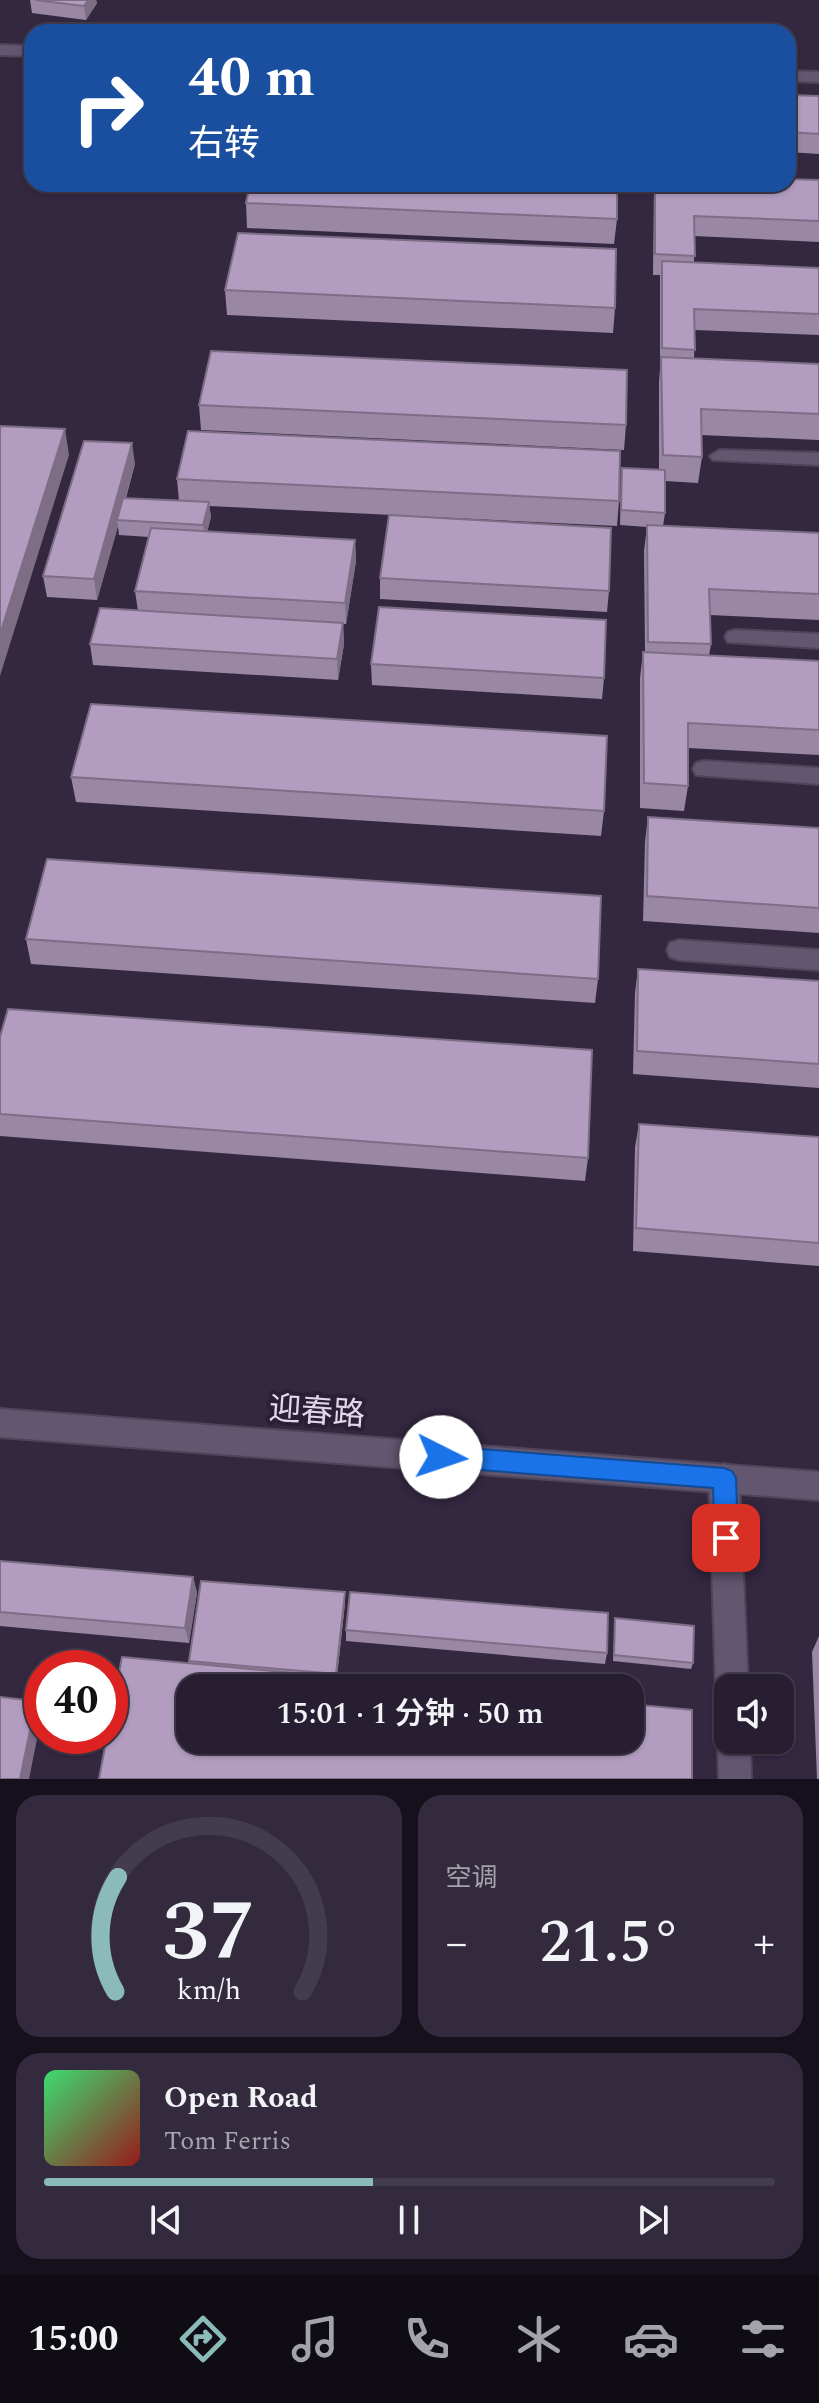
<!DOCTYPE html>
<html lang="zh">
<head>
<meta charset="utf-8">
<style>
	:root { --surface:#271e31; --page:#332b3d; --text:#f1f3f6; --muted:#a4a2ab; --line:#433c4d; --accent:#8bbbb9 }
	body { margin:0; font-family:Spectral,"Noto Sans SC",serif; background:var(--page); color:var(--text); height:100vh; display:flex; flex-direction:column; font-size:30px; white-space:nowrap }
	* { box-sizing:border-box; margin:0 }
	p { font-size:26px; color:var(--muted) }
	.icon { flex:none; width:44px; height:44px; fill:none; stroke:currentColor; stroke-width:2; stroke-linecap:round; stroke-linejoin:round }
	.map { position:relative; height:1779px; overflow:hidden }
	.side { display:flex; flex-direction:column; gap:16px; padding:16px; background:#15101b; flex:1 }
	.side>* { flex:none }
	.hud { position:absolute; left:24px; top:24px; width:772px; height:168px; border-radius:24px; box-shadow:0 2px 6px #0004,0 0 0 2px var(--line); background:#1a4fa0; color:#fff; overflow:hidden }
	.controls { position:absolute; left:714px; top:1674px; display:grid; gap:16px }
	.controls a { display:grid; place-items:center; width:80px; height:80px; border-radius:16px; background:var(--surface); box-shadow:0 2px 6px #0004,0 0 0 2px var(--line); font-size:40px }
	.speed { position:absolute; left:24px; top:1650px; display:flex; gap:16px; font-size:40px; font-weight:700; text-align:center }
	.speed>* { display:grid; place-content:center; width:104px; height:104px; border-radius:50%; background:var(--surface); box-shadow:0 2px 6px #0004,0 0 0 2px var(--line); line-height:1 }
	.speed .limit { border:12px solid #d22; background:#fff; color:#111 }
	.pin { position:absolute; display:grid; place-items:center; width:68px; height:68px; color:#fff; margin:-34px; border-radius:16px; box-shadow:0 4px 12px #0006 }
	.me { position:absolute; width:88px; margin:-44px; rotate:94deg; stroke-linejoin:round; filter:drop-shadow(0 0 6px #0008) }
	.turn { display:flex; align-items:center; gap:28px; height:168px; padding:0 32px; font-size:36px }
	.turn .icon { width:104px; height:104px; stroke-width:2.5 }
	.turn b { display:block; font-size:56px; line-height:68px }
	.big { font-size:60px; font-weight:600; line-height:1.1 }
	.side .tile { flex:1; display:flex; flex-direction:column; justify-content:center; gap:12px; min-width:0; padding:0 28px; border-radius:24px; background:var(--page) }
	.side .dial { align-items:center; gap:0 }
	.dial svg { height:208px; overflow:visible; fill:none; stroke:var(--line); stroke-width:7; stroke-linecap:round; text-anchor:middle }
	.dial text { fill:var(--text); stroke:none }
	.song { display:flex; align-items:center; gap:24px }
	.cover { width:96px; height:96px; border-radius:12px; background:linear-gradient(135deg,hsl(140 70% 55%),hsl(0 70% 35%)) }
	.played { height:8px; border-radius:4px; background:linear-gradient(90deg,var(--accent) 45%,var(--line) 45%) }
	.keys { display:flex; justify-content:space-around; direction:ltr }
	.heat { display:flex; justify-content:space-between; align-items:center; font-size:44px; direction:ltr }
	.side .tiles { flex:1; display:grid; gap:16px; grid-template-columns:1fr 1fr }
	.tile:last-child { grid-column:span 2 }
	.trip { position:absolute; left:176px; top:1674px; width:468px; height:80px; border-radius:24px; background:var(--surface); box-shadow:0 2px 6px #0004,0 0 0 2px var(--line); font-weight:600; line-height:80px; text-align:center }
	.tabs { display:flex; height:128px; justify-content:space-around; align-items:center; background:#100c14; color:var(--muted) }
	.tabs .icon { width:56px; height:56px }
	.tabs .active { color:var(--accent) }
	.tabs b { font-size:36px; color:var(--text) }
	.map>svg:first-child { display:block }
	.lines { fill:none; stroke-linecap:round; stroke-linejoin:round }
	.service-casing { stroke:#4f4559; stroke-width:4 }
	.tertiary-casing { stroke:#4f4559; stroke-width:4 }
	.service { fill:#625671; fill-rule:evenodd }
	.tertiary { fill:#625671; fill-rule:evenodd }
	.wall { fill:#9987a5 }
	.shaded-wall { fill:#7d6e86 }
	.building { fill:#b29dc0; stroke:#7d6e86; stroke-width:2 }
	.route { fill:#1a73e8; stroke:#114b97; stroke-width:2 }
	.labels { text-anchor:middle; stroke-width:8; stroke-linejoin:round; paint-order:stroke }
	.near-street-label { font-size:32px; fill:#e0d9e9; stroke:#2a1f36 }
</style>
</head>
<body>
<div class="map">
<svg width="819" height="1779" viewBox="0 0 819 1779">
	<rect width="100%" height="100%" fill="#342841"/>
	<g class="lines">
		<defs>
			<path id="service" d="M720,450L819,453V465L713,460L710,456Z
				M736,630L819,634V648L728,642L725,637L728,632Z
				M704,761L819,768V784L696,775L693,769L696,763Z
				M679,940L819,950V970L679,960L670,957L667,950L670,943Z
				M724,1464L735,1468L739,1478L748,1688H728V1702L721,1699L716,1688L709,1478L713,1468Z
				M728,1726V1740H750L751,1779H719L718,1740L723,1729Z"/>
			<path id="tertiary" d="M0,45L32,46V56L0,55Z
				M788,71L819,72V82L788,81Z
				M0,1409L819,1472V1500L0,1437Z"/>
		</defs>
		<use href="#service" class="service-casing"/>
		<use href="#tertiary" class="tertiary-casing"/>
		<use href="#service" class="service"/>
		<use href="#tertiary" class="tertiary"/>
	</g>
	<path class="wall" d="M30,0H96L97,3L86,20L32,13Z
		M788,95L819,96V154L788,152Z
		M819,180V242L694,236V263L819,268V335L695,330L694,358L819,364V440L701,435L702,457L698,483L665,481V513L663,526L819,533V620L710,615L711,644L709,656L819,661V755L688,748V786L684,811L640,808V678L643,652H645L644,551L647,527L620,525L621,483L622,468L659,470V382L660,369V275H653L654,184H788Z
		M246,203L617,219L614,244L247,228Z
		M225,290L615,308L613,333L227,315Z
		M199,405L626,425L624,450L201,430Z
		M135,464L126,498L179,501L177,479L619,501L617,526L209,506L211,517L207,532L355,540L356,561L346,624H343L344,644L338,680L93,665L90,644L138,611L135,591L149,537L119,535L118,526L97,600L47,597L43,576Z
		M380,578L609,591L607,612L380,599Z
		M371,664L604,678L602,699L372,685Z
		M71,777L604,811L601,836L76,802Z
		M648,817L819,828V933L643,921L645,842Z
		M26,939L598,979L595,1003L31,964Z
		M638,969L819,981V1088L633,1074L635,993Z
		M0,1037L588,1158L585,1181L0,1136Z
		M639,1124L819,1137V1266L633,1251L635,1147Z
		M0,1561L193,1577L197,1593L189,1643L0,1626Z
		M345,1592V1603L337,1677L189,1663V1661Z
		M615,1618L693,1663L691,1669L613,1661Z
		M346,1630L607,1653L605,1664L346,1641Z
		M819,1636V1779H817L812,1652Z"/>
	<path class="shaded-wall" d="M88,0H96L97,3L86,20L84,6Z
		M65,429L69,455L0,676V634Z
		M132,443L135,464L119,520H117L118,526L97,600L94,579Z
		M209,502L211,517L205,540L203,525Z
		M355,540L356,561L346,624L345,603Z
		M343,623L344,644L338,680L337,659Z
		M193,1577L197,1593L189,1643L185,1628Z
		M345,1592V1603L336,1685V1674Z
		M36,1701L42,1714L29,1779H20Z"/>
	<path class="building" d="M35,0H88L84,6Z
		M788,95L819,96V134L788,132Z
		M788,179L819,180V221L694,216L695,256L655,254V184H788Z
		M250,184H617V219L246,203Z
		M238,233L616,249L615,308L225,290Z
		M662,261L819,268V314L694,309L695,350L662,348Z
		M211,351L627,370L626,425L199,405Z
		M661,357L819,364V414L701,409L702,457L663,455Z
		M0,426L65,429L0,634Z
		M188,431L620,451L619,501L177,479Z
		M84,441L132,443L94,579L43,576Z
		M622,468L665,470V513L621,510Z
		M123,498L209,502L203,525L117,520Z
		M389,515L611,528L609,591L380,578Z
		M647,525L819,533V594L709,589L711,644L648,642Z
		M151,528L355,540L345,603L135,591Z
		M379,607L606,620L604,678L371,664Z
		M100,608L343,623L337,659L90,644Z
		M643,652L819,661V730L688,723V786L644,783Z
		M91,704L607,736L604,811L71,777Z
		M648,817L819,828V908L647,896Z
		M47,859L601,896L598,979L26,939Z
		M638,969L819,981V1064L637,1051Z
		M8,1009L592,1050L588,1158L0,1114V1037Z
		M639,1124L819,1137V1243L636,1228Z
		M0,1561L193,1577L185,1628L0,1612Z
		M201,1581L345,1592L336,1674L189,1661Z
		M350,1592L608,1613L607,1653L346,1630Z
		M615,1618L694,1626L693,1663L614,1655Z
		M122,1657L456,1688H190V1740H630V1704L692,1710V1779H99L107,1736H110V1720Z
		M0,1697L36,1701L20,1779H0Z"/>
	<path class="route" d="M441,1446L724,1468L732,1471L736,1478L738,1538L735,1546L726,1549L718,1546L715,1538L713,1488L441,1467L433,1464L430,1457L433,1449Z"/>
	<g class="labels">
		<g class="near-street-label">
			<text transform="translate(317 1411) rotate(4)" y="11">迎春路</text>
		</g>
	</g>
</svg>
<div class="controls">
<a><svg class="icon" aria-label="sound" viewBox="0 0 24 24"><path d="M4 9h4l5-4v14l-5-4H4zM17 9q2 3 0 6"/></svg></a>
</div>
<div class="speed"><div class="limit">40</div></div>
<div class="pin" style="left:726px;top:1538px;background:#d93025"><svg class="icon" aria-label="arrive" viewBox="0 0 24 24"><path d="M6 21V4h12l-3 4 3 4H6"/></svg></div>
<svg class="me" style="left:441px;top:1457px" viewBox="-20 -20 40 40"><circle r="19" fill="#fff"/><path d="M0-13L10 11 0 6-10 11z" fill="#1a73e8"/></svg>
<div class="trip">15:01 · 1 分钟 · 50 m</div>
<div class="hud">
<div class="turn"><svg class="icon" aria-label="right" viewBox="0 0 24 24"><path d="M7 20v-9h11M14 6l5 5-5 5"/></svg><div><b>40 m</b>右转</div></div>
</div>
</div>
<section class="side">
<div class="tiles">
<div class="tile dial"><svg viewBox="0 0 100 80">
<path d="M14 69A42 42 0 1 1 86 69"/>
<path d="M14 69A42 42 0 0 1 15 25" stroke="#8bbbb9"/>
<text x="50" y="56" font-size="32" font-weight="700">37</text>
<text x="50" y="72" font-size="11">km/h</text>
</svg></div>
<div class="tile"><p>空调</p>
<div class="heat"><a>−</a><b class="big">21.5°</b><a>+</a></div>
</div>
<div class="tile">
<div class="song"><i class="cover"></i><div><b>Open Road</b><p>Tom Ferris</p></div></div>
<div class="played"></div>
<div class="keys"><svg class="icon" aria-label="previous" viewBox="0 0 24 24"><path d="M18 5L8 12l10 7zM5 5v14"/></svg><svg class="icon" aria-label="pause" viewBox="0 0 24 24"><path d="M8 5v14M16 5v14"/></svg><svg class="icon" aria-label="next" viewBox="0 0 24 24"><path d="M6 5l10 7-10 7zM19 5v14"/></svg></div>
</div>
</div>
</section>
<nav class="tabs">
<b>15:00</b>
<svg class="icon active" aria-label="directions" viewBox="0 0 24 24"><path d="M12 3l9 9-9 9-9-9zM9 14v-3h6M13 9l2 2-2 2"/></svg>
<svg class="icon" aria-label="music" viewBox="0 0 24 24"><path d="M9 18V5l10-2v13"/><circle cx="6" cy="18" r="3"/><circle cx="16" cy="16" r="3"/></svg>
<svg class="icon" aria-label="phone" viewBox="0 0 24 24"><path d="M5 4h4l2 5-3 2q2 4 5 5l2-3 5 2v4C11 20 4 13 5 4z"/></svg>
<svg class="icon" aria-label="climate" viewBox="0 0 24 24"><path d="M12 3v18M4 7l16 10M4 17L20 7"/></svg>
<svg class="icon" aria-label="car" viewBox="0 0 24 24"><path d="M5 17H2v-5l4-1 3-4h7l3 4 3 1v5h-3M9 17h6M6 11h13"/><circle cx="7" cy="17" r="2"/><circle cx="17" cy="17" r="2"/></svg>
<svg class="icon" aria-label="filters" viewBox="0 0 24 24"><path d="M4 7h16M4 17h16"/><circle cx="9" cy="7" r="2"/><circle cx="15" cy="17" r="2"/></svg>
</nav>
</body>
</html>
